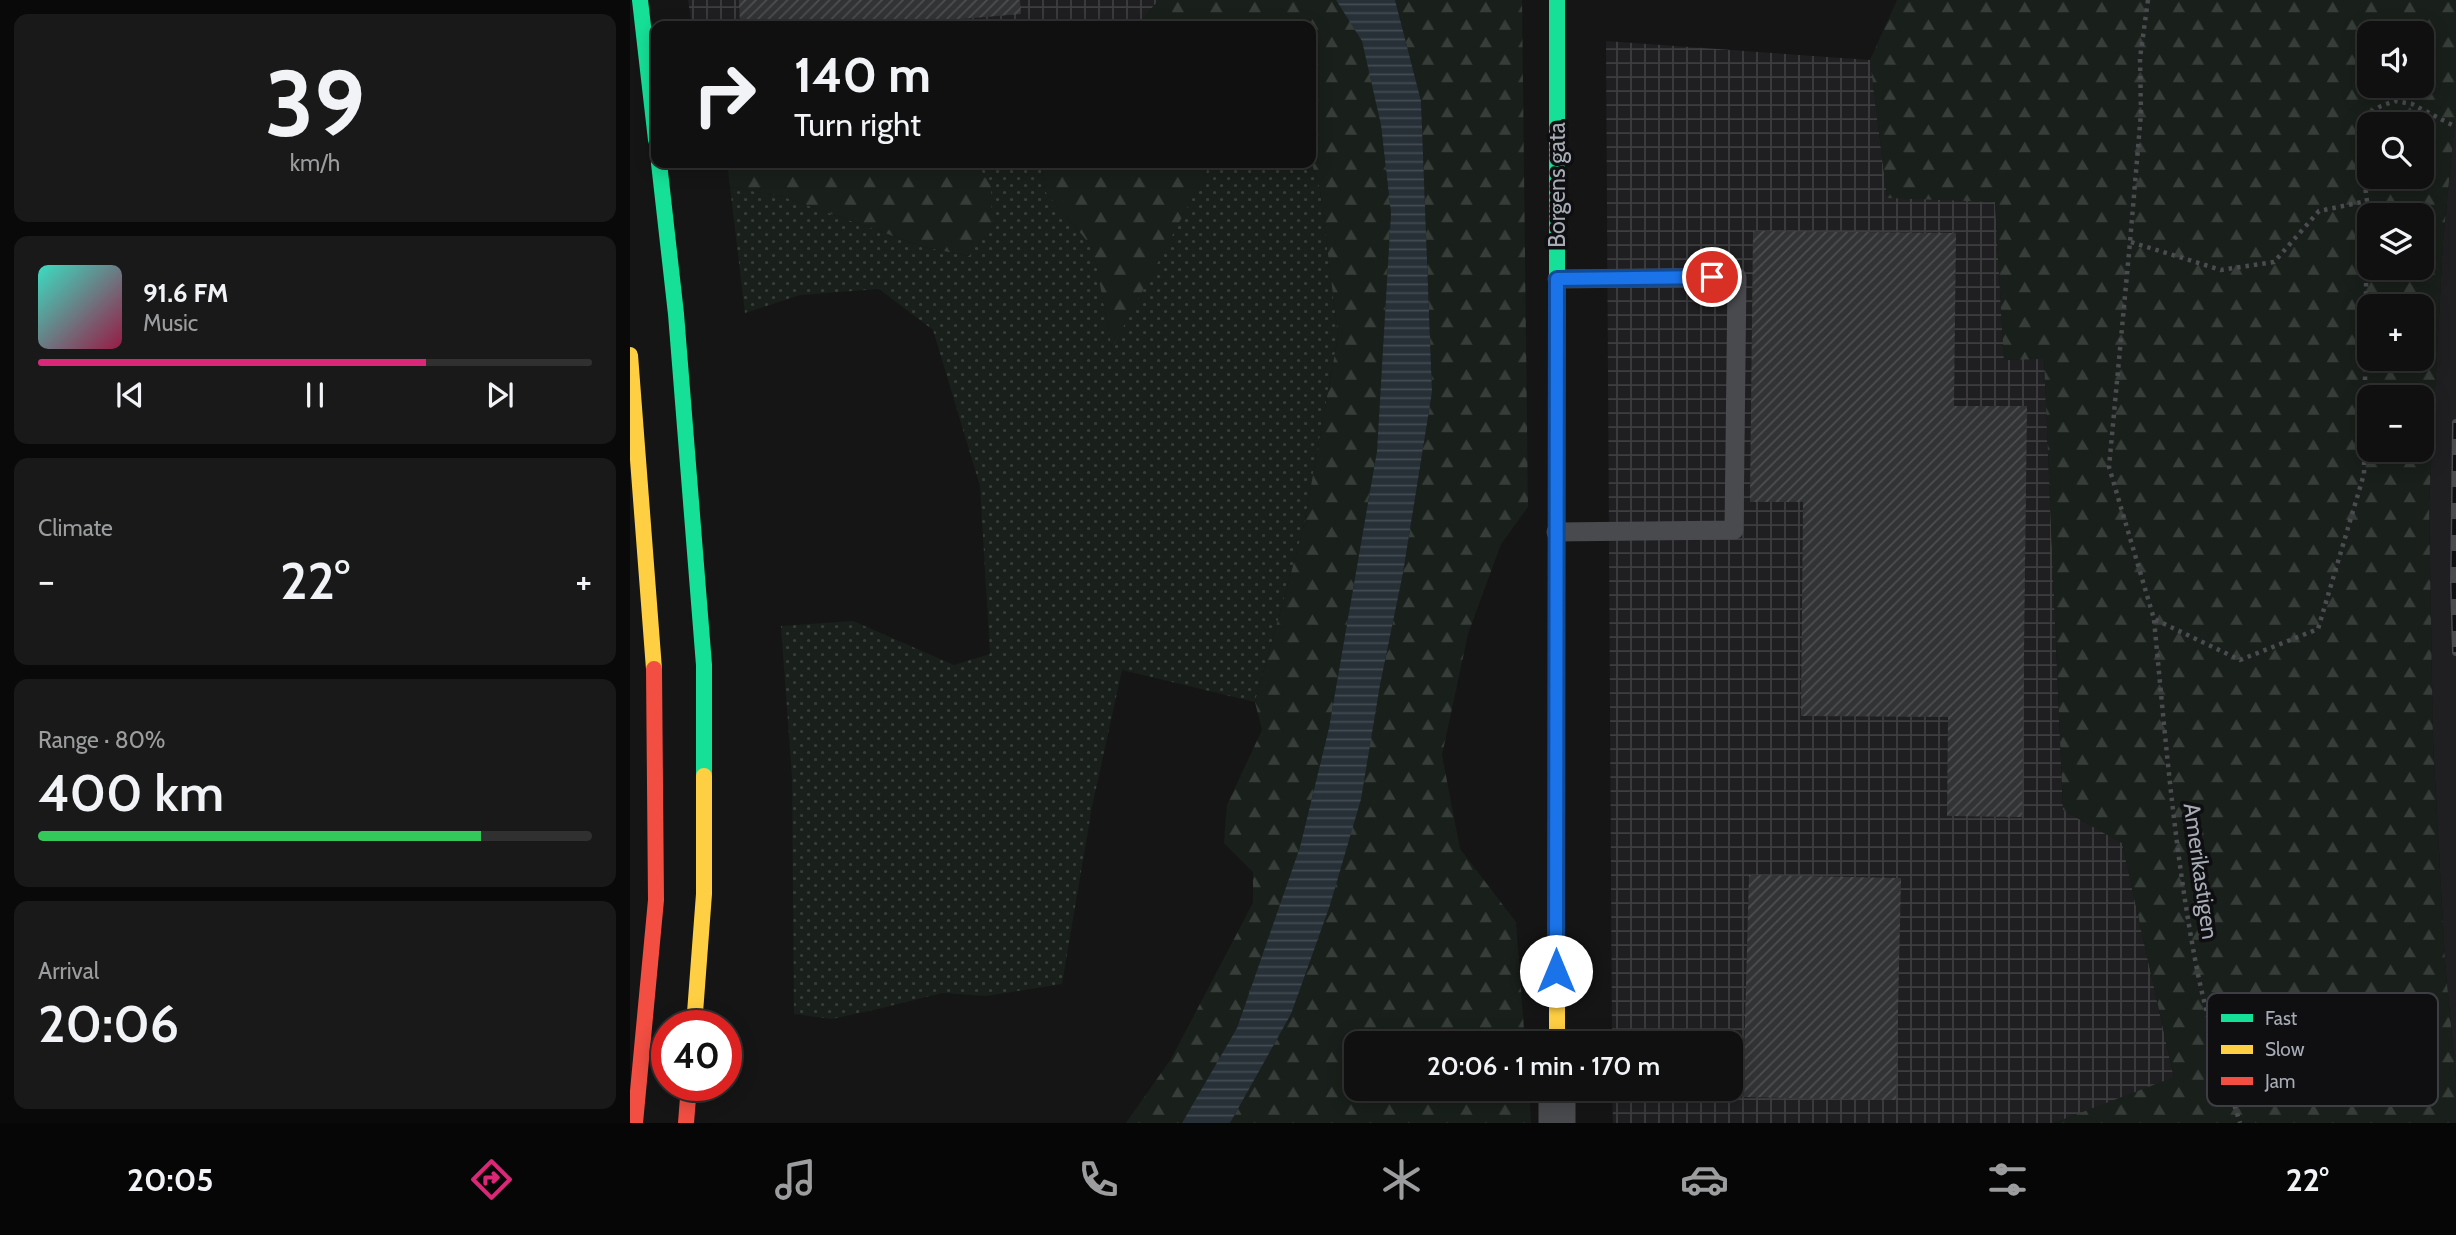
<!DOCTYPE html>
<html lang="en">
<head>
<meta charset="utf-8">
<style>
	:root { --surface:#101010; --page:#191919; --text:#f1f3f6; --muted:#9c9d9f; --line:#303030; --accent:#db2777 }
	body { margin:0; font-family:Cabin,sans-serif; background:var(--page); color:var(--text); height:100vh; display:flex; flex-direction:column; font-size:26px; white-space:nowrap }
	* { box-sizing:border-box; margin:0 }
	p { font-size:23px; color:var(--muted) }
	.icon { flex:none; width:38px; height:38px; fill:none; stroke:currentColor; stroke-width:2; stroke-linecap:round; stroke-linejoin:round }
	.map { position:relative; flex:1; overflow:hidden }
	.details { display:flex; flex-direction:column; gap:14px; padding:14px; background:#090909; width:630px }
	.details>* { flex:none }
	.hud { position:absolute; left:21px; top:21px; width:665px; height:147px; border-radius:14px; box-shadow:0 4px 18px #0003,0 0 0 2px var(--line); background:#101010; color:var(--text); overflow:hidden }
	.tools { position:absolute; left:1727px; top:21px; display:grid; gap:14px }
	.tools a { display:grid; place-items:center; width:77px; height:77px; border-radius:14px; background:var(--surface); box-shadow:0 4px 18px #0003,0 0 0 2px var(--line); font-size:35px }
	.speed { position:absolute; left:21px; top:1010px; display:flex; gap:14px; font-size:35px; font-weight:700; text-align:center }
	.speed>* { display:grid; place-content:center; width:91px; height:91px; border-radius:50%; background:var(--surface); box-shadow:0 4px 18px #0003,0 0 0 2px var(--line); line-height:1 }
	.speed .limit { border:10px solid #d22; background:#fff; color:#111 }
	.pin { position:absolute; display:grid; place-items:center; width:60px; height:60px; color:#fff; margin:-30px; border:4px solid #fff; border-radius:50%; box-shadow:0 2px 7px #0007 }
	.me { position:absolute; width:77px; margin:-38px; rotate:0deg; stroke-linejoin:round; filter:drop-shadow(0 0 5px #0008) }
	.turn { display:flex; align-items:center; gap:24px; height:147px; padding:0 28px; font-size:32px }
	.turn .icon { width:91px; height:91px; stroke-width:2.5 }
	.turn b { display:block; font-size:49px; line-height:60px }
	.big { font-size:52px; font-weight:600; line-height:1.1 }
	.details .tile { flex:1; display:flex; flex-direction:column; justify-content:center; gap:10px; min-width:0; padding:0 24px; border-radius:14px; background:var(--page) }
	.details .dial { align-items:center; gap:0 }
	.dial b { font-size:91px; line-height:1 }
	.song { display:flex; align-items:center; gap:21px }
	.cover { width:84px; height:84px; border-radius:10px; background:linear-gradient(135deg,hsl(170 70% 55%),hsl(340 70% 35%)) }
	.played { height:7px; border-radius:4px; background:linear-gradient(90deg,var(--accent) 70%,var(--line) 70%) }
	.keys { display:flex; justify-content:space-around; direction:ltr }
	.heat { display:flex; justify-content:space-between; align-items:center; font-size:38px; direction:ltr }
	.charge { height:10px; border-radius:5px; background:linear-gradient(90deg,#34c759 80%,var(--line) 0) }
	.trip { position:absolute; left:714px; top:1031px; width:399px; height:70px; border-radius:14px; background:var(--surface); box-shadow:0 4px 18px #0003,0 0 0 2px var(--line); font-weight:600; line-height:70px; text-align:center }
	.tabs { display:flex; height:112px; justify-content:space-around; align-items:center; background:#060606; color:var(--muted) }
	.tabs .icon { width:49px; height:49px }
	.tabs .selected { color:var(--accent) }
	.tabs b { font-size:32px; color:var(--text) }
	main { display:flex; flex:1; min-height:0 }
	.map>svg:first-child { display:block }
	.built { fill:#1f1f22 }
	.industrial { fill:url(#industrial-grid) }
	.grass { fill:url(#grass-dots) }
	.forest { fill:url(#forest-firs); fill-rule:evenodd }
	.water { fill:url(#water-rules) }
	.building { fill:url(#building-hatch) }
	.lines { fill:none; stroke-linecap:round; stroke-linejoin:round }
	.path { stroke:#4b4c50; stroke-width:4.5; stroke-dasharray:3.5 5; stroke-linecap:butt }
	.lane { stroke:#494a4e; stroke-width:19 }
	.street { stroke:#494a4e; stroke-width:37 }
	.fast { stroke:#16e098; stroke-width:16 }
	.slow { stroke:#ffcf43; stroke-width:16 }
	.jam { stroke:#f24e42; stroke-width:16 }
	.rail-casing { stroke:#494a4d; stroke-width:8 }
	.rail { stroke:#0f0f11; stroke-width:5; stroke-dasharray:16; stroke-linecap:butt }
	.route-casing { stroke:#114b97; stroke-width:18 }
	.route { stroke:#1a73e8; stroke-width:12 }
	.labels { text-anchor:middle; stroke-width:7; stroke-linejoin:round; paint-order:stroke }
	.street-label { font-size:23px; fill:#a6abb6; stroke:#0f0f11 }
	.key { fill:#0f0f11; stroke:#3c3e43; stroke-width:2 }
	.key-label { font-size:19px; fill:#a6abb6 }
</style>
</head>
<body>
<main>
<section class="details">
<div class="tile dial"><b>39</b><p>km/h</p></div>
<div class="tile">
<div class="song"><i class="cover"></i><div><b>91.6 FM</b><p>Music</p></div></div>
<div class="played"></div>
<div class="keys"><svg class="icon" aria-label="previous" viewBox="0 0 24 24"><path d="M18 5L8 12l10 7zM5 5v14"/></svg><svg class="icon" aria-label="pause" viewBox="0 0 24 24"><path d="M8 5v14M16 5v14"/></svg><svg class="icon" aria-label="next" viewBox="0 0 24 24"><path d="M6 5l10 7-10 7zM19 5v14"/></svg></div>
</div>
<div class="tile"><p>Climate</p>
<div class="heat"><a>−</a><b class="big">22°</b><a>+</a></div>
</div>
<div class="tile"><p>Range · 80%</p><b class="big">400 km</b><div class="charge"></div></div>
<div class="tile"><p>Arrival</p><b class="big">20:06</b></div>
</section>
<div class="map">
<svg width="1826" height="1123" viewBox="0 0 1826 1123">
	<defs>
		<pattern id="industrial-grid" width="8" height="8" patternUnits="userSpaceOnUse" patternTransform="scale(1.75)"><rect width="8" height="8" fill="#1f1f22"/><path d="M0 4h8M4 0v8" fill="none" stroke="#3d3d40"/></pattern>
		<pattern id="grass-dots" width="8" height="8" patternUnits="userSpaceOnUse" patternTransform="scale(1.75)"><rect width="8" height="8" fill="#191f1a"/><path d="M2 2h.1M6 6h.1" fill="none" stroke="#373d39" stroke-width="1.8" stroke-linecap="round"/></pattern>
		<pattern id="forest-firs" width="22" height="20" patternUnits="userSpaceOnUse" patternTransform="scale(1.75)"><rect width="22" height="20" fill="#191f1a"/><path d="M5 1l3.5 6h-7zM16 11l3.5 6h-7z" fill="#373d39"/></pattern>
		<pattern id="water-rules" width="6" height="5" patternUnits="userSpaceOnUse" patternTransform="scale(1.75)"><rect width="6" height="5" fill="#283037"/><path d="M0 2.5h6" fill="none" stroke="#444b52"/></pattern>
		<pattern id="building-hatch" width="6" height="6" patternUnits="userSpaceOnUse" patternTransform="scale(1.75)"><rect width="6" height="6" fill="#323335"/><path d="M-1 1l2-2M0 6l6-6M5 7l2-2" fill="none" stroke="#4d4e50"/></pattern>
	</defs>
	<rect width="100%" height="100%" fill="#151515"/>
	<path class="built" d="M1826,109V1079L1815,962L1803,742L1799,502L1813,242Z"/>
	<path class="industrial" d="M58,0H529L506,26H62Z
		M976,41L1240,60L1257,197L1365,202L1374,360L1414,358L1433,810L1492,843L1544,1078L1424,1123H983L982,1089L1101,1088V1043H982Z"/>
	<path class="grass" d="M681,161L690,189L708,336L673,530L625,702L492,670L462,807L432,984L357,996L312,993L252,1008L202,1019L164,1014L162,777L151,626L223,621L324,665L360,654L350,486L303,330L249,289L170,295L115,313L100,187L154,197L294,247L339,256L361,186L346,163H411L415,191L463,248L482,347L581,163H681Z"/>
	<path class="forest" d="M529,0H706L732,40L751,125L761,213L747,451L699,728L670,847L607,1028L552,1123H496L541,1059L623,903V872L594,843L597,805L632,730L625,702L673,530L708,336L690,189L681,161V26H506Z
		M765,0H892L898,507L871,544L838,634L812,755L830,849L886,922L895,1043H726V1088L899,1089L901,1123H600L661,1014L750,685L773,573L802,392L791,101Z
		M1267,0H1826V109L1813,242L1799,502L1803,742L1815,962L1826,1079V1123H1424L1544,1077L1492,843L1433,810L1414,359L1374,360L1365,202L1257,198L1240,60ZM1792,33V86H1740V33ZM1792,124V177H1740V124ZM1792,215V268H1740V215ZM1792,306V359H1740V306ZM1792,397V450H1740V397Z
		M97,163H346L361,186L362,222L339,256L294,247L154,197L100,187Z
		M411,163H581L482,348L463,248L415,191Z"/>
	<path class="water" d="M706,0H765L791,101L802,392L773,573L750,685L731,799L700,905L661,1014L600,1123H552L607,1028L670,847L699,728L747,451L761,213L751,125L732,41Z"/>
	<path class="building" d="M109,0H390L391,14L248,26H110Z
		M1123,231L1326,233L1324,406H1397L1392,817L1317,816L1318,717L1171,716L1173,502H1120Z
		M1119,875L1271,878L1266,1100L1113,1097Z"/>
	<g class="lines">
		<path class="path" d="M1518,0L1510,58L1511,113L1500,242L1479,467L1524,619L1610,660L1688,629L1734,474L1737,201L1729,138L1736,116L1751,106L1765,101L1782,104L1826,127
			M1501,242L1591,270L1644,262L1689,211L1737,201
			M1524,620C1535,733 1544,847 1565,959C1575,1014 1593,1069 1610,1123"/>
		<path class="lane" d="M926,532L1104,530L1107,277L927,279"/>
		<path class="street" d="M927,1088V1123"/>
		<path class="fast" d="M10,0L26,140
			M927,0V569
			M29,163L46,314L74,665V776"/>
		<path class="slow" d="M0,355L24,669
			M927,914V1043
			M64,1026L74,894V776"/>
		<path class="jam" d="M927,569V914
			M5,1123L26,900L24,669
			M56,1123L59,1085"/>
		<defs>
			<path id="rail" d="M1826,423L1824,583L1826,652"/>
		</defs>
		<use href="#rail" class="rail-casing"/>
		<use href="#rail" class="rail"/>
	</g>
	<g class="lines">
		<defs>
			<path id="route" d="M926,971L927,279L1082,277"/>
		</defs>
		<use href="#route" class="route-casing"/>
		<use href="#route" class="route"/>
	</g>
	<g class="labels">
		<g class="street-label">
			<text transform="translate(927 185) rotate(-90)" y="8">Borgens gata</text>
			<text transform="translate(1571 871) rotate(82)" y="8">Amerikastigen</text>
		</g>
	</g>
	<rect x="1577" y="993" width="231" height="113" rx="10" class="key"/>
	<rect x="1591" y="1014" width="32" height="8" fill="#16e098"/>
	<rect x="1591" y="1045" width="32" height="9" fill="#ffcf43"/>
	<rect x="1591" y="1077" width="32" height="8" fill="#f24e42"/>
	<g class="key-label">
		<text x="1635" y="1025">Fast</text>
		<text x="1635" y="1056">Slow</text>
		<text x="1635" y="1088">Jam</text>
	</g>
</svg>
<div class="tools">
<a><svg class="icon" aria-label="sound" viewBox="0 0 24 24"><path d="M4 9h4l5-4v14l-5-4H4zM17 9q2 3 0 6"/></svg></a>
<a><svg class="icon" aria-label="search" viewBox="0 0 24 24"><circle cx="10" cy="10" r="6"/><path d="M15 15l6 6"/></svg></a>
<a><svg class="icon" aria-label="layers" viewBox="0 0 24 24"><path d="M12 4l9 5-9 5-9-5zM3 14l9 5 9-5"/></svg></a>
<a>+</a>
<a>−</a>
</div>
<div class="speed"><div class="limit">40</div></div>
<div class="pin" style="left:1082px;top:277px;background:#d93025"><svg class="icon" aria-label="arrive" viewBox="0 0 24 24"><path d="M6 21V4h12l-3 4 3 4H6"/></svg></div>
<svg class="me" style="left:926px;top:971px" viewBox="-20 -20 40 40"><circle r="19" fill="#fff"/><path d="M0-13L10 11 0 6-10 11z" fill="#1a73e8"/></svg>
<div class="trip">20:06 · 1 min · 170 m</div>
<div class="hud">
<div class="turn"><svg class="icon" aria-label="right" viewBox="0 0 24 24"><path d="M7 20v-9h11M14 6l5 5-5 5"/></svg><div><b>140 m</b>Turn right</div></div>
</div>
</div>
</main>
<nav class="tabs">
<b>20:05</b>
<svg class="icon selected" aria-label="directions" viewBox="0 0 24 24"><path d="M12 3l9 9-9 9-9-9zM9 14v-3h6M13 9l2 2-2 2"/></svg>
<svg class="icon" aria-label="music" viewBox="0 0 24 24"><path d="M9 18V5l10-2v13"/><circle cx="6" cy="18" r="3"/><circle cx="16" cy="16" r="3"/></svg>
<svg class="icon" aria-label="phone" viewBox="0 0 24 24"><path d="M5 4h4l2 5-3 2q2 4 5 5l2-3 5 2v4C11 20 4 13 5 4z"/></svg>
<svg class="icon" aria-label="climate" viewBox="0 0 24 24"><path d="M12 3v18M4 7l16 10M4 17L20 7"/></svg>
<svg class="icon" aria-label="car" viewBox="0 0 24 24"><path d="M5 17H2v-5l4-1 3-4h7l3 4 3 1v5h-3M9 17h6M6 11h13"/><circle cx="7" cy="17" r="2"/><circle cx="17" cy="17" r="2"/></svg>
<svg class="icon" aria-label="filters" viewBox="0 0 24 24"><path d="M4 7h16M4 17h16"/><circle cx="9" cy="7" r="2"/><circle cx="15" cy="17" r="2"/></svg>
<b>22°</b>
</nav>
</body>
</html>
